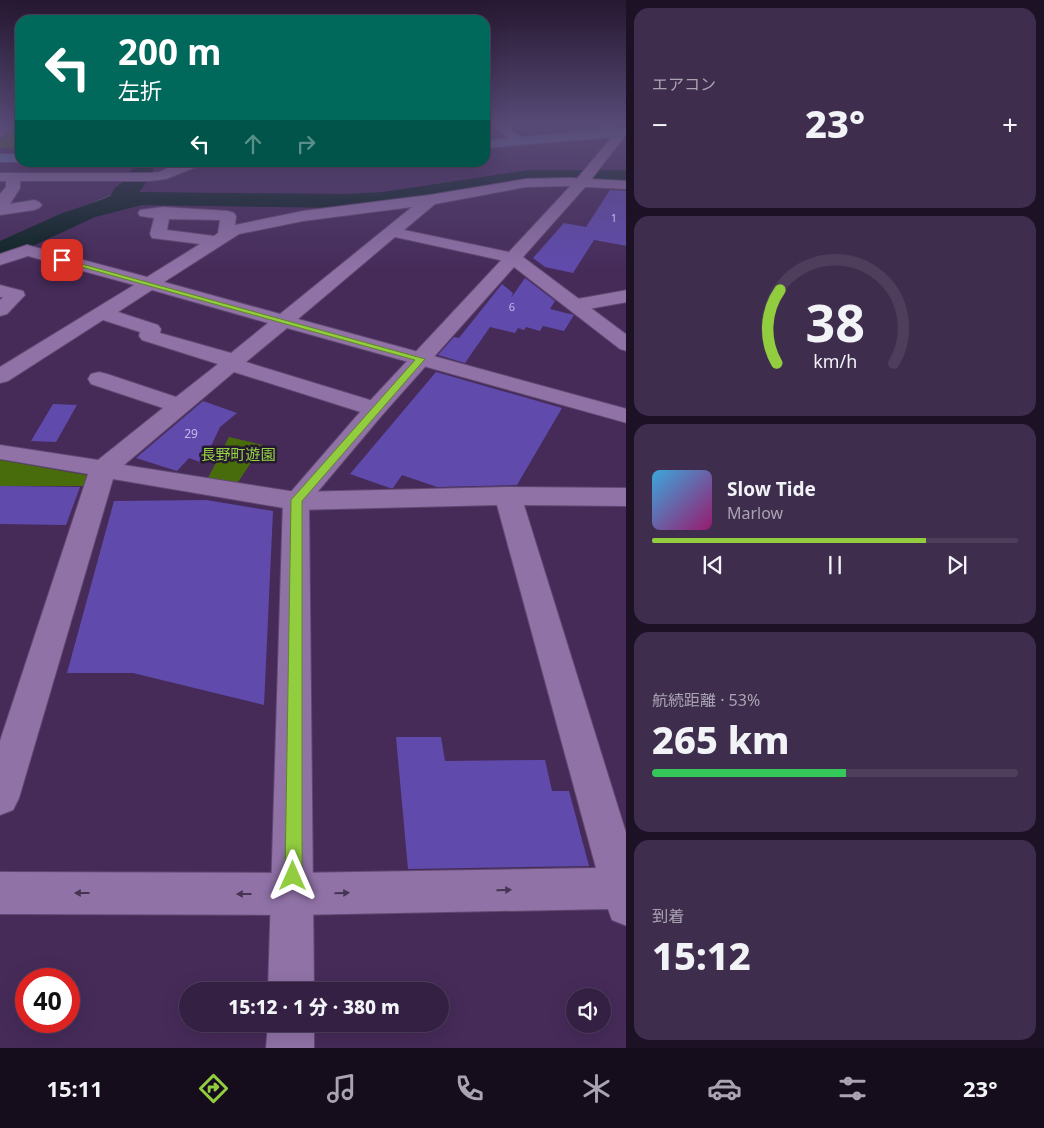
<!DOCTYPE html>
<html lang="ja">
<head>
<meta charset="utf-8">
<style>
	:root { --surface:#342043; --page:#3f2d4e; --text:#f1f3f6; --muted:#a9a3b2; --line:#4e3e5c; --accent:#92cd3f }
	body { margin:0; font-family:"Noto Sans","Noto Sans JP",sans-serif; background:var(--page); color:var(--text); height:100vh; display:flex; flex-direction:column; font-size:19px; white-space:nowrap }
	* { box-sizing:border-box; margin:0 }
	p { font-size:16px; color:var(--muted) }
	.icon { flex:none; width:28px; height:28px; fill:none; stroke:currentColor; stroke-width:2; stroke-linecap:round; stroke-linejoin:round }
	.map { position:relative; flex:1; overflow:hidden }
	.side { display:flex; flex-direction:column; gap:8px; padding:8px; background:#1d1225; width:418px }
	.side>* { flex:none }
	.guide { position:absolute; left:15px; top:15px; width:475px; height:152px; border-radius:15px; box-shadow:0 5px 20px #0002,0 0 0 1px var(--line); background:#00695c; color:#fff; overflow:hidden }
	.controls { position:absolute; left:566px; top:988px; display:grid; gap:10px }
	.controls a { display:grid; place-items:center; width:45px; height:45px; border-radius:50%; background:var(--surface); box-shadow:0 5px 20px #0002,0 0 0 1px var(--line); font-size:25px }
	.speed { position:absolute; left:15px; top:968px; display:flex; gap:10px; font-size:25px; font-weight:700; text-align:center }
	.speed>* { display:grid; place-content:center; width:65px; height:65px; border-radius:50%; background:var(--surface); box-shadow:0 5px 20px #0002,0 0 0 1px var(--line); line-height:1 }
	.speed .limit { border:8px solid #d22; background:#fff; color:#111 }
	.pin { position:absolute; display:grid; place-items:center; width:42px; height:42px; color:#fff; margin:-21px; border-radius:10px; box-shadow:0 2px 8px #0006 }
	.me { position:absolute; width:55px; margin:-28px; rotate:0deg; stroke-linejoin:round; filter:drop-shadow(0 0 4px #0008) }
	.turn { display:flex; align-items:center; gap:18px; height:105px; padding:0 20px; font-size:22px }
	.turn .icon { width:65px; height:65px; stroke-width:2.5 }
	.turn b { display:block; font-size:35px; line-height:42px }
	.lanes { display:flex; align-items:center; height:48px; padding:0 20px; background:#0003; justify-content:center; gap:25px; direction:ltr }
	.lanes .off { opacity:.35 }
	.big { font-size:38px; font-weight:800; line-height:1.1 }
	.side .tile { flex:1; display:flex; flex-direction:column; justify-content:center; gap:8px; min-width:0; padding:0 18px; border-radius:15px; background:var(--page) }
	.side .dial { align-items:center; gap:0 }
	.dial svg { height:130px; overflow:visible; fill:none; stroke:var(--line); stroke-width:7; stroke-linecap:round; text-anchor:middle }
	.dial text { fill:var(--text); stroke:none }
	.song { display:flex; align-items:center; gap:15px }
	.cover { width:60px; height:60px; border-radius:8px; background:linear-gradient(135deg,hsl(200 70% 55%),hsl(320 70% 35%)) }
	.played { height:5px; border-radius:2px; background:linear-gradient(90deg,var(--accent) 75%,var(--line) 75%) }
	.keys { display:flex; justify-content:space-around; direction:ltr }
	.heat { display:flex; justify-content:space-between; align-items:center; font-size:28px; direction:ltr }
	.charge { height:8px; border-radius:4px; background:linear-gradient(90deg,#34c759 53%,var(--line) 0) }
	.trip { position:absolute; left:179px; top:982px; width:270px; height:50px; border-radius:25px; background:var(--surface); box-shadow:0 5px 20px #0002,0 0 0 1px var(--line); font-weight:800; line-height:50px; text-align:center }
	.tab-bar { display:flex; height:80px; justify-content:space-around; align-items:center; background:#150d1b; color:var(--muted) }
	.tab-bar .icon { width:35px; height:35px }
	.tab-bar .selected { color:var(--accent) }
	.tab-bar b { font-size:22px; color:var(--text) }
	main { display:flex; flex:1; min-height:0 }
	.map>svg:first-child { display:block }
	.green { fill:#486c0b }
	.water { fill:#0b2321; stroke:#4e5a61 }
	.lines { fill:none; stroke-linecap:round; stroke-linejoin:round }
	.river { fill:#0b2321; fill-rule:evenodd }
	.building { fill:#604bad }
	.street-casing { stroke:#614971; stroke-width:2 }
	.secondary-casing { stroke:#614971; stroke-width:2 }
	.primary-casing { stroke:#614971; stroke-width:2 }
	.street { fill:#9072a7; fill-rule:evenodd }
	.secondary { fill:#9072a7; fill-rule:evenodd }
	.primary { fill:#6b7db1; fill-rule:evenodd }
	.oneway { fill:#463453 }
	.route { fill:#92cd3f; stroke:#5f8529 }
	.labels { text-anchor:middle; stroke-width:5; stroke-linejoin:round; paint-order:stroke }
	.far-number-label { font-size:11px; fill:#c7b6e4 }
	.number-label { font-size:12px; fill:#c7b6e4 }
	.park-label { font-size:15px; fill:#98d346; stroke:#261a2f }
</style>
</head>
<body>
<main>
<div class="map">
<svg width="627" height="1048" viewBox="0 0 627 1048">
	<rect width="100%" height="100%" fill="#462b59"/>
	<path class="green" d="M9,124H20V149L0,148V142Z
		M229,437L263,445L236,485L207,480Z
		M0,460L91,476L88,486H0Z"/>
	<path class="water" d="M111,195H123L125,204L102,211L0,257V245Z"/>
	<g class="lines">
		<path class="river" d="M136,162H157L146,183L139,192L345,194L383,192L528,170H627V184H528L383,206L345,208L142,205L95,217L9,257L0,259V241L60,214L110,197L114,189L126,179Z"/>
	</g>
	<path class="building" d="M610,190L627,191V246L594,240L573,273L545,267L533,258L564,223L586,227Z
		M525,278L555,301L550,309L574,315L564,331L543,326L540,331L526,327L524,330L518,328L515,333L490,327L465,363L438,355L454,337L459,338L502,284L513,293L511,298Z
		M436,372L562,408L517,485L437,487L402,475L393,488H390L350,474Z
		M203,401L237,413L220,427L203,463L189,458L177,471L136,458Z
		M53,404L77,405L56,442L31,441Z
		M0,486L80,487L66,525L0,524Z
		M206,500L273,511L264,705L133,673H67L114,501Z
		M396,737H441L445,761L545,760L552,791H569L589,866L408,869Z"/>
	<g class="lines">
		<defs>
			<path id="street" d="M0,124H11L4,136L0,137Z
				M490,124H504L521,137L520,140H510Z
				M182,162H203L201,165L166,179L150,181H20V188L10,204L34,200L39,202L42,205L39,208L34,210L0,215V194L6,187V181H0V173H150L159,172Z
				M569,178L627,181V189L569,186L526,187L435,204L404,230L514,253L520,254L523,258L520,262L514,263L395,237L298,319L627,409V423L287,328L246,362L383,404L387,409L383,414L375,416L367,414L234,372L124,465L296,492L508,487L627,488V506L524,505L627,836V926L612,920L608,909L293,915L0,914V872L293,873L596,868L497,505L296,510L113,479L19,798L13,810L0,815V741L88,474L0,459V445L98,460L163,408L91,384L88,379L91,374L99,372L107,374L176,397L218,364L142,340L139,336L140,332L103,320L8,381L0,383V367L134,285L28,256L0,265V254L27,245L147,277L200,244L152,238L150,234L154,218L140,216L138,213L140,210L163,207L228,211L234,213L236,216L235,225L303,211L430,195L526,179ZM412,207L280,314L164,282L239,234L303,221ZM169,219L220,220L218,233L214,236L167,230ZM152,290L268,323L231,353L160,333L161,329L158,325L118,312Z
				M0,285L23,291L25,295L7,314L0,316V300L3,297H0Z
				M627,290V302L577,311L570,309L567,305L570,301L577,299Z"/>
			<path id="secondary" d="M608,125L625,136L586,186L523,257L627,335V351L620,349L514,267L383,414L309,502L314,991H268L283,501L367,404L576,180L612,137L602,129Z
				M268,1024H314V1048H266Z"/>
			<path id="primary" d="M627,128V136L485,148V140Z
				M0,154H20V162H0Z"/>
		</defs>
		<use href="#street" class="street-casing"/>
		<use href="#secondary" class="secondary-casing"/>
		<use href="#primary" class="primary-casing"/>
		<use href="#street" class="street"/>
		<use href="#secondary" class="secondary"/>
		<use href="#primary" class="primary"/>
	</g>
	<defs><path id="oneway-solid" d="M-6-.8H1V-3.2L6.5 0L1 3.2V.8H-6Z" transform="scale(1.25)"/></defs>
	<g class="oneway">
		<use href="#oneway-solid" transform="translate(504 890) rotate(-1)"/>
		<use href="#oneway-solid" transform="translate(82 893) rotate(-180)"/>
		<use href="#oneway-solid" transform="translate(342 893) rotate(-1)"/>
		<use href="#oneway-solid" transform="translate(244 894) rotate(-180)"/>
	</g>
	<linearGradient id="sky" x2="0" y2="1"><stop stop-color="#261831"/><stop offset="0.46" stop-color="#574a76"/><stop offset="1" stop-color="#574a76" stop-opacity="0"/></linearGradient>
	<rect width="627" height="270" fill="url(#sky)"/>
	<path class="route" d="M60,258L425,359L302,501V876L299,882L293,884L287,882L285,876L291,500L415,360L60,261Z"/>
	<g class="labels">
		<g class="far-number-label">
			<text x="614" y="222">1</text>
			<text x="512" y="311">6</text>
		</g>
		<g class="number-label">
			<text x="191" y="438">29</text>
		</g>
		<g class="park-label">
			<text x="238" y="460">長野町遊園</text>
		</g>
	</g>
</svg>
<div class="controls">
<a><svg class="icon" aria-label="sound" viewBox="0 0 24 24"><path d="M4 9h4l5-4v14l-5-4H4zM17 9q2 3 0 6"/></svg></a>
</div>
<div class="speed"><div class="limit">40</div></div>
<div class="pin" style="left:62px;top:260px;background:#d93025"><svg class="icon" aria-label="arrive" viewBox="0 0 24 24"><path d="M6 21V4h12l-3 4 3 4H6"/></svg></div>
<svg class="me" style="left:293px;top:876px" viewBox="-20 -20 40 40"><path d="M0-17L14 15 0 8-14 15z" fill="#92cd3f" stroke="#fff" stroke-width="4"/></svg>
<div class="trip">15:12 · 1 分 · 380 m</div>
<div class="guide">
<div class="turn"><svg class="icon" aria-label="left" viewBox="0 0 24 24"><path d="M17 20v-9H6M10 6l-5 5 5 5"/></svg><div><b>200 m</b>左折</div></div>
<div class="lanes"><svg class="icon" aria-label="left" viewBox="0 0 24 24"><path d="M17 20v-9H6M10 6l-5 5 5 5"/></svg><svg class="icon off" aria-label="ahead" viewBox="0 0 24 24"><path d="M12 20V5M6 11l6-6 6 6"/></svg><svg class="icon off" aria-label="right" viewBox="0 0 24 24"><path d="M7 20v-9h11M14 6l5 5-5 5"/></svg></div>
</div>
</div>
<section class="side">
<div class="tile"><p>エアコン</p>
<div class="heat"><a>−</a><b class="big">23°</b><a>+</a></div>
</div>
<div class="tile dial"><svg viewBox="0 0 100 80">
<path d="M14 69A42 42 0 1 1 86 69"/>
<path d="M14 69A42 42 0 0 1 16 24" stroke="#92cd3f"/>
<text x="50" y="56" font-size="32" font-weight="700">38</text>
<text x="50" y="72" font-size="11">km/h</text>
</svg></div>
<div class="tile">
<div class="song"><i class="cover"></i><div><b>Slow Tide</b><p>Marlow</p></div></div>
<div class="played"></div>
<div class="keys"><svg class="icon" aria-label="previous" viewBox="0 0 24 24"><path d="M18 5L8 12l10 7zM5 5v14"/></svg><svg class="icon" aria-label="pause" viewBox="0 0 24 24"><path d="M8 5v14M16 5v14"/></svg><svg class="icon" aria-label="next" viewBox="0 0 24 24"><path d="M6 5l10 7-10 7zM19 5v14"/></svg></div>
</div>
<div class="tile"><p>航続距離 · 53%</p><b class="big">265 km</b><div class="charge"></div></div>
<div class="tile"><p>到着</p><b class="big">15:12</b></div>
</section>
</main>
<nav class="tab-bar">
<b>15:11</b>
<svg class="icon selected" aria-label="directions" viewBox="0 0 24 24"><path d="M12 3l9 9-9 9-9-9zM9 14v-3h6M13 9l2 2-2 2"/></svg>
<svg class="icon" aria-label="music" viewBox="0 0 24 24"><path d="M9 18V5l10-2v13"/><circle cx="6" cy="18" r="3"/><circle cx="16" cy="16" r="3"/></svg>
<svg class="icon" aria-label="phone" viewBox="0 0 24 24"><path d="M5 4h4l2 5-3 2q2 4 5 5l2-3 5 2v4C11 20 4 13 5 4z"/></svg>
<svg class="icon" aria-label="climate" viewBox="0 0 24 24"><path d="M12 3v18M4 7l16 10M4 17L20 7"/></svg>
<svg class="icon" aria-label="car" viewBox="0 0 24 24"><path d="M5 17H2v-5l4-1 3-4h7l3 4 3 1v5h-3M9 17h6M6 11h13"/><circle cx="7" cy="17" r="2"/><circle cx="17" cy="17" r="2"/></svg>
<svg class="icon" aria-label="filters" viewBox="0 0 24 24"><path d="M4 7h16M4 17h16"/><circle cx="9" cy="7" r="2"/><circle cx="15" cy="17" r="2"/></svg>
<b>23°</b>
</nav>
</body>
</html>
